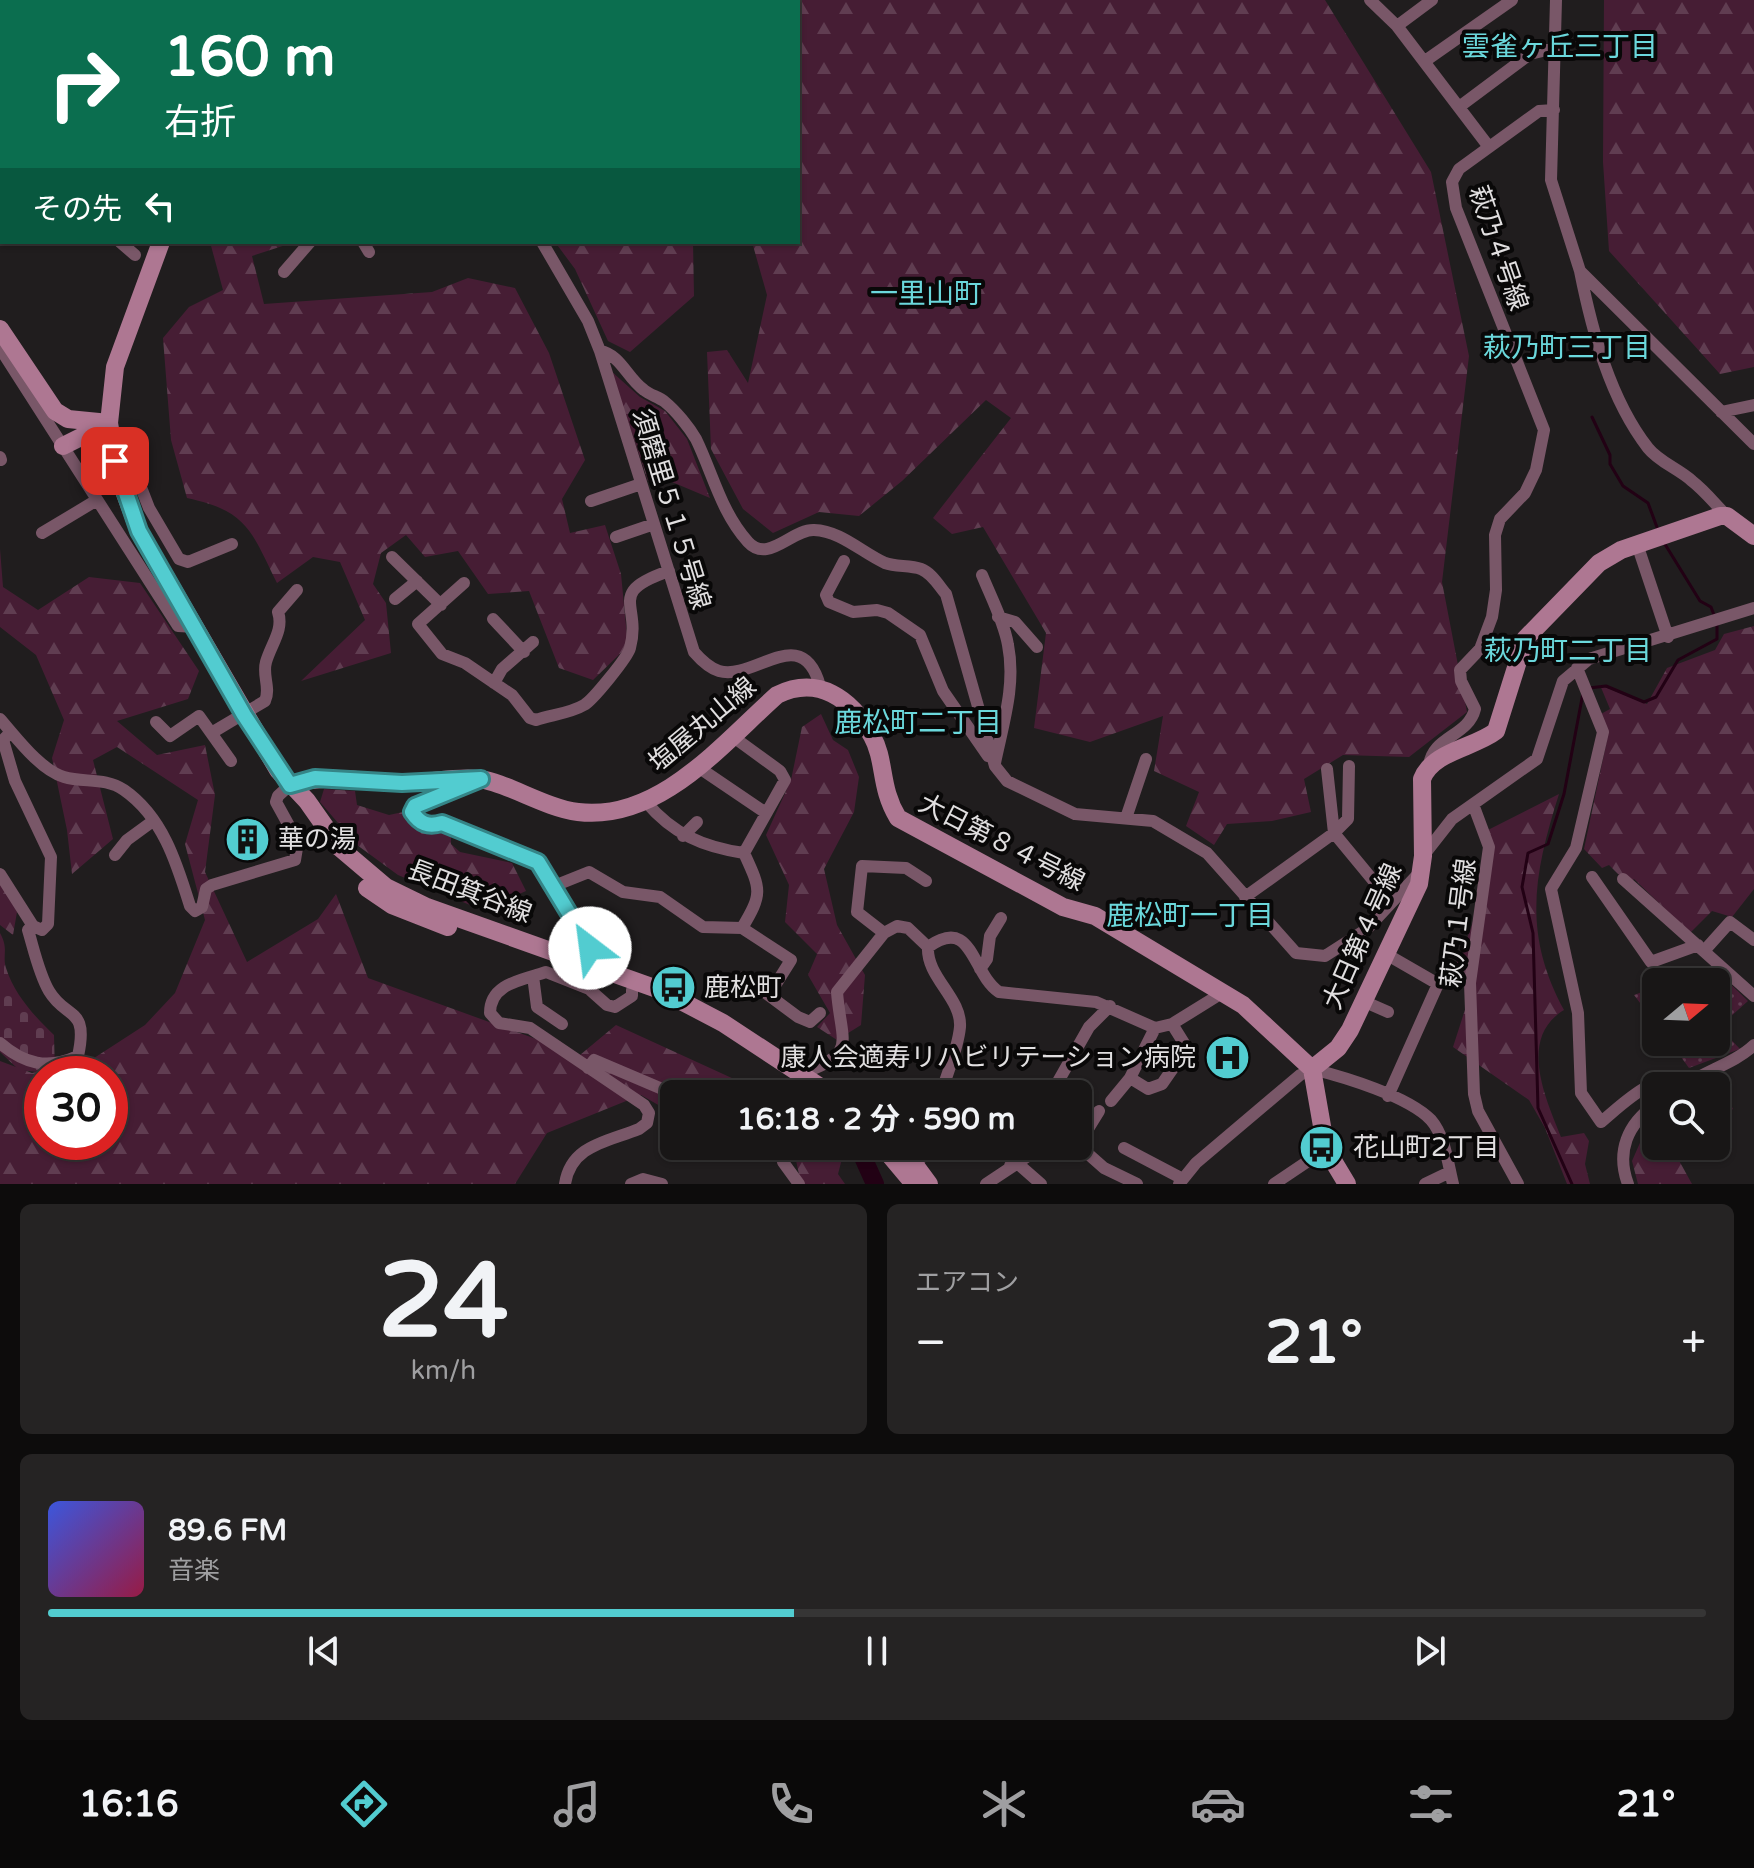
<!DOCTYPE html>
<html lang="ja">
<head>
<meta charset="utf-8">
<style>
	:root { --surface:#181616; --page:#252323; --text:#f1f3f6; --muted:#9f9fa1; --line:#363535; --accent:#52ccd0 }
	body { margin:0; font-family:"Varela Round","Noto Sans JP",sans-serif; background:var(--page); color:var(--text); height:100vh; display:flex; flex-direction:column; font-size:30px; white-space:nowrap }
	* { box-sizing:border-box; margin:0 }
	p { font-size:26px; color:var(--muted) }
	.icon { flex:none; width:44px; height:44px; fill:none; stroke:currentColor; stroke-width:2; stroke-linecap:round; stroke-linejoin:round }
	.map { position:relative; height:1184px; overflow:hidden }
	.details { display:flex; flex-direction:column; gap:20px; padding:20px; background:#0d0c0c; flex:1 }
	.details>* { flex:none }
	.banner { position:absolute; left:0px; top:0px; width:800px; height:244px; box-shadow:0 2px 6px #0004,0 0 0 2px var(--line); background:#0b6e4f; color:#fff; overflow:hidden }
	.needle { width:52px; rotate:71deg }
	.fabs { position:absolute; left:1642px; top:968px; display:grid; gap:16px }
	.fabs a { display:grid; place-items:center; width:88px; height:88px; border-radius:12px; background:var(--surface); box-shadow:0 2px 6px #0004,0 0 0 2px var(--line); font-size:40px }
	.speed { position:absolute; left:24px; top:1056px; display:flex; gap:16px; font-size:40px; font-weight:700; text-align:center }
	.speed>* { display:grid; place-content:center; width:104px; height:104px; border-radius:50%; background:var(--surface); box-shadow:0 2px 6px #0004,0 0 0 2px var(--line); line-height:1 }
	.speed .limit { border:12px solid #d22; background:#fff; color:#111 }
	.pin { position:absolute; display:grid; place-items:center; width:68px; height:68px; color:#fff; margin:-34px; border-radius:16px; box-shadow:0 4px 12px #0006 }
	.me { position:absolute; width:88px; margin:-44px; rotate:330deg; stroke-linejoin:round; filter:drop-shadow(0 0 6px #0008) }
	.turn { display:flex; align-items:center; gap:28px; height:168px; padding:0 32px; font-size:36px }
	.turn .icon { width:104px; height:104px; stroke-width:2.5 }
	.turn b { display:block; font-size:56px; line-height:68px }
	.then { display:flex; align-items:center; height:76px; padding:0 32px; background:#0003; gap:16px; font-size:30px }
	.big { font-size:60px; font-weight:700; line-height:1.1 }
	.details .widget { flex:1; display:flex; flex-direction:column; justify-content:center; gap:12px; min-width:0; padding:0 28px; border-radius:12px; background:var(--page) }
	.details .dial { align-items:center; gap:0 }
	.dial b { font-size:104px; line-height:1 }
	.song { display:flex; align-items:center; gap:24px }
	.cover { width:96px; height:96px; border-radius:12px; background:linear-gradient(135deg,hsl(230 70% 55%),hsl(340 70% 35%)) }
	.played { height:8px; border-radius:4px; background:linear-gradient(90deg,var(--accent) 45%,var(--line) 45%) }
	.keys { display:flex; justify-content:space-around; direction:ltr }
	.heat { display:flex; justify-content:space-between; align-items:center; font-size:44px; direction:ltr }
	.details .tiles { flex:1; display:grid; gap:20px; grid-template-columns:1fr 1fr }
	.widget:last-child { grid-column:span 2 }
	.trip { position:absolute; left:660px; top:1080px; width:432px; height:80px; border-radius:12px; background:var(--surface); box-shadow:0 2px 6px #0004,0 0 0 2px var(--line); font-weight:700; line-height:80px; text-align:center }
	.tabs { display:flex; height:128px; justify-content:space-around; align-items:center; background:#0a0909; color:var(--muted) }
	.tabs .icon { width:56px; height:56px }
	.tabs .active { color:var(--accent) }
	.tabs b { font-size:36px; color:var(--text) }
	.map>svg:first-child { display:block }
	.forest { fill:url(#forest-firs); fill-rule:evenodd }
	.cemetery { fill:url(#cemetery-stones) }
	.park { fill:url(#park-dots) }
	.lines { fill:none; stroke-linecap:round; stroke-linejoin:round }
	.stream { stroke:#220114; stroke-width:3 }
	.river { stroke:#220114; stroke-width:18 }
	.street { stroke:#795768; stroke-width:12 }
	.secondary { stroke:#ae7792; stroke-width:18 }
	.route-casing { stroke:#358587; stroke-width:20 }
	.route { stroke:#52ccd0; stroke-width:14 }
	.labels { text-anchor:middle; stroke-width:8; stroke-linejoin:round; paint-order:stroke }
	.street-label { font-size:26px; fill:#e1dfe0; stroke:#090808 }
	.poi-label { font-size:26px; fill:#e1dfe0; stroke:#090808; text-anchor:start }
	.neighbourhood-label { font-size:28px; fill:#6bd8dc; stroke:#090808 }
</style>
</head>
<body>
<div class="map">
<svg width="1754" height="1184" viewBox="0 0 1754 1184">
	<defs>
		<pattern id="forest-firs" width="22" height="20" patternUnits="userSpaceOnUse" patternTransform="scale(2)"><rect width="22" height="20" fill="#461d34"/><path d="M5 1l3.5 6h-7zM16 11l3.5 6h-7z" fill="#603d51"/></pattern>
		<pattern id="cemetery-stones" width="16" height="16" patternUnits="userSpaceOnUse" patternTransform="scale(2)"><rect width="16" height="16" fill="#461d34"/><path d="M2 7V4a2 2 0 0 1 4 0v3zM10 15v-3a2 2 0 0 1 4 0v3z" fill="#603d51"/></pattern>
		<pattern id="park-dots" width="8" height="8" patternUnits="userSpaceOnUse" patternTransform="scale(2)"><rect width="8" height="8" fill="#461d34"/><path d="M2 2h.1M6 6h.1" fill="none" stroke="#603d51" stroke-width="1.8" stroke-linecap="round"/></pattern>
	</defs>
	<rect width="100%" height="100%" fill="#201d1e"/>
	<path class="forest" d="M0,0H135L2,2L1,105Z
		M635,0H1325L1431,172L1469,356L1442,582L1467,712L1409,757L1343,755L1304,779L1311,812L1272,821L1227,824L1214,845L1186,826L1199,792L1154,771L1163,716L1090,742L1034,728L1046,633L983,527L952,534L933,518L1011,418L986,400L902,481L859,516L819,512L773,533L743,509L711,449L707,352L727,350L748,383L767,295L752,242H798V2Z
		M1604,0H1754V367L1720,374L1609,251L1603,162Z
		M210,242H295L252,256L264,304L432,292L468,278L515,288L549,353L585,460L562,499L570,533L605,525L621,574L628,646L593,680L559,668L529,591L488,594L458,551L425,557L406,535L381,553L373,584L386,603L391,653L301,681L365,620L340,562L313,557L277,583C251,531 248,511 187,498L171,440L163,338L189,307L223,290Z
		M555,242H693L694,296L630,352L608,341L575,269Z
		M611,371L640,397L665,411L687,439L710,498L672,482L648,481Z
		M0,549L3,587L38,610L89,577L140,583L199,671L188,699L117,721L157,755L205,745L215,795L205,872L247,962L318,919L336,894L368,978L580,1055L616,1025L767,1094H674V1114L641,1095L547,1133L515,1184H0V1061L32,1073L91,1060L145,1025L175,993L205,920L185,844L198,800L117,747L93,760L113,839L72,874L67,830L52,758L64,720L36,655L0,627ZM42,1074H110V1142H42Z
		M1754,626V889L1732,917L1712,911L1690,933L1634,879L1629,885L1609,865L1602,868L1584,849L1607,740L1599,715L1610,709L1600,685L1647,704L1667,668L1715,650L1724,634Z
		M821,714L833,740L848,750L859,777L854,812L824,869L837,925L865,975L861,1025L837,1040L817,1027L830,1013L808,975L817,954L785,922L789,885L766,835L791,780L802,727Z
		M324,789L355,791L357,805L389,815L403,812L414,824L451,830V844L460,852L512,863L526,891L510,898L495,888L480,892L470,905L398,875L357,845L320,802Z
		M1559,794C1534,873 1522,933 1564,1010C1518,1038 1545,1097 1561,1137L1584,1133L1589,1141L1585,1164L1590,1184H1567L1545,1128L1529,1100L1453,1047L1471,991L1450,977C1472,931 1490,884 1484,832Z
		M0,879L17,912L13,935L0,925Z
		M1715,1075L1733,1109L1716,1118V1086H1694Z
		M1656,1115V1146H1671L1692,1184H1638L1632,1161L1650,1120Z
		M793,1146H840L844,1151L838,1174L845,1184H801Z"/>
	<path class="cemetery" d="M0,933C9,949 2,955 6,968C14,994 35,1017 54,1035L55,1074L19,1070L0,1052Z"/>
	<path class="park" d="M1713,967L1748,1001L1719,1027L1740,1049L1689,1068L1670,1042H1716V982H1670Z
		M1656,987V1024L1634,995Z"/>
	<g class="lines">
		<path class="stream" d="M1592,417L1610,455V464L1623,486L1648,503L1658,530
			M1663,541L1700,601L1711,607L1714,615
			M1589,688L1606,686L1644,702L1656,697L1678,660L1717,639V622
			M1572,1184L1538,1108L1533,933L1522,887L1528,853L1548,844L1564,794L1583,693"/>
		<path class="river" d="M858,1146L875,1184"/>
		<path class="street" d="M1370,0L1397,26L1489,147
			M1556,0L1551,180L1580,271L1754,444
			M1397,26L1432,0
			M1425,61L1512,0
			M1459,107L1530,54L1555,48
			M0,198L2,196
			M120,242L135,255
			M363,242L369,252
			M542,242L588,321L600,351L694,652C701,660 709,668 719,671C755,681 802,621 820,686
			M1580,271C1592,331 1610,399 1648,448C1659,462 1679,469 1692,481C1705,491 1715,504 1727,516
			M284,272L310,242
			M0,348L178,626L196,627
			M600,351C621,355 627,378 644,390C650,395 659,397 665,402C676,411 689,427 696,439C713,474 721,512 748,542C768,564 792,529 814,530C841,531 861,552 885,563C896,567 910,565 921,569C932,573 939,586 946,594L995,766L1007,781L1075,814L1153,821L1207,853L1296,953L1325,956L1367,929L1419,873
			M1721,412L1754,405
			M0,457L1,460
			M118,475L135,472L149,508L179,559L188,562L232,544
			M591,501L641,484
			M42,533L97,500
			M616,537L654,524
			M1637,544L1668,637
			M392,557L441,605
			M844,561L826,595L829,602L853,612L877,610L888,613L920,635L943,691L988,756
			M982,575C991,597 1004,622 1008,645C1016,685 1003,724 995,763
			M464,583L418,624L442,654L465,663L512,695L530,718L536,720C551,715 571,713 584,705C592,701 628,657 630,648C642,604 605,593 669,571
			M395,599L417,581
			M998,617L1015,622L1037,647
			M493,619L524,652
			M1577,668L1603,732L1576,848L1551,889L1578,1013L1581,1093L1601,1122C1624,1103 1657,1068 1690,1082
			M494,683L502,669L533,642
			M0,719C16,737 40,770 64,777C84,783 105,777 124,790C163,817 177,864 190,906L195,911L202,907L206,889L212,885L295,860L298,842L276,802L278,796L290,785
			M156,722L170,736L199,716L231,761
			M11,732L3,740L15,781L51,857L48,924L42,930L33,926
			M213,732L265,701C271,688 262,676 266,662C271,644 284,630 278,612L297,590
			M732,736L780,771L785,780L744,853
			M1429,766C1432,736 1468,737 1475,709L1461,681L1460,670L1480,649L1492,617L1496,590L1495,535L1500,519L1525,493L1536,470L1544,430L1456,208L1452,182L1459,169L1539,111L1554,110
			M698,767L766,813
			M1327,769L1334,833L1348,819L1349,766
			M472,782L415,806L412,812C420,825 428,827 442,823L538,862L590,948L592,964
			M1473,804L1489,847L1470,983L1474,1094L1478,1111L1518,1184
			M1126,818L1146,759
			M683,836L697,822
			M115,855L127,840L153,821
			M1423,856L1452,819L1537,759L1563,681L1589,659L1754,608
			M0,874L33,926L28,930C34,950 39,974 49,991C66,1020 89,1006 78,1056C48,1070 24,1064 0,1043
			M1592,877L1651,962L1698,945
			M1623,879L1754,996
			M554,886L589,872L623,892L660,897L703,927L742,928C763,893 761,890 744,853C703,847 673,834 646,802
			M1245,897L1334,833L1391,902
			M742,928L791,960L769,995
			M884,933L857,912L862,866L906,868L926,881
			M1704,951L1730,922L1754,940
			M1386,954L1438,984L1388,1096
			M980,969L987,959L990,936L1001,918
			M533,976L537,1007L562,1024
			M744,977L798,1017L810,1022L820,1013
			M1363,1001L1388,1012
			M1155,1028L1130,1078L1148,1089L1162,1084L1187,1048L1172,1024
			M588,1068L594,1060L674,1094
			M800,1074C859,1053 841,1044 837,992L884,933L897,926L908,928L928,947
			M1685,1085C1707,1070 1735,1063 1754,1045
			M941,1094C947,1073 958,1049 960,1027C962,998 926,977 928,947C973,915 971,973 999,992L1096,1002L1155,1028L1172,1024L1222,993
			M1051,1094L1089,1027L1110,1006
			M1111,1101L1130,1078
			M1078,1145L1104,1168L1137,1184
			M1078,1145L1099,1111
			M1124,1148L1183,1179
			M783,1162L799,1184
			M1017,1163L1041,1184
			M1010,1166L1021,1146
			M914,1171L927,1146
			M565,1184C571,1145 607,1142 639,1129L647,1123L649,1113L644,1105L530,1028L499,1023L490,1013C490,983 523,980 546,972L589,989L607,1005L615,1007L632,996V990
			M631,1184L643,1179L662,1184
			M986,1184L1034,1152L1051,1146
			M1179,1184L1196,1163L1300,1075L1312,1069C1344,1077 1408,1096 1431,1120C1445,1136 1448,1164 1453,1184
			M1274,1184L1326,1149
			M1425,1184L1450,1172
			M1628,1184C1616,1152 1627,1124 1656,1104"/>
		<path class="secondary" d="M150,2V0
			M161,242L115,367L109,423L118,475L139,531L278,770L307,801L340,848L386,887L427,907L660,990L723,1023L831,1094
			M0,329L55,411L68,419L109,423
			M63,446L109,423
			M290,785C326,773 362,782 400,783C426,784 453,776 479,779C506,782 545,808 578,812C659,822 722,744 777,695C818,675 851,698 872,736C886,761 879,787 898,818L1063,907L1095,916L1243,1005L1312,1069L1326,1149L1347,1184
			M367,888L392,905L448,927
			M1312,1069L1338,1048L1350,1030L1419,884L1423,856L1422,779C1433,751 1474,748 1496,731L1525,639L1599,563L1621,550L1720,516H1727L1754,536
			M882,1146L914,1184
			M901,1146L929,1184"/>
	</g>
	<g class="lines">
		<defs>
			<path id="route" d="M115,461L139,531L244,715L290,785L315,778L402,783L481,779L415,806L412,812C420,824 428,827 442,823L538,862L590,948"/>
		</defs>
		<use href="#route" class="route-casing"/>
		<use href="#route" class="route"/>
	</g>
	<defs>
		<symbol id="building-disc" viewBox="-11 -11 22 22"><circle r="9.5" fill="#52ccd0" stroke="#090808"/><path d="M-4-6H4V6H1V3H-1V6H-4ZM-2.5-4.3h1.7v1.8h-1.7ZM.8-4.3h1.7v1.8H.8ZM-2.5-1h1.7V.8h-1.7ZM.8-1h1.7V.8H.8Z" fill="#111"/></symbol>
		<symbol id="bus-disc" viewBox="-11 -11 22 22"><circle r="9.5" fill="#52ccd0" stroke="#090808"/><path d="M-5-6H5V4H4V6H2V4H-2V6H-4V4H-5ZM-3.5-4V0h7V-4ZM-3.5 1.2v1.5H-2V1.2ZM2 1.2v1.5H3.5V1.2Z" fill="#111"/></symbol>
		<symbol id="hospital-disc" viewBox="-11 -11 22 22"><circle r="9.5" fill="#52ccd0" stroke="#090808"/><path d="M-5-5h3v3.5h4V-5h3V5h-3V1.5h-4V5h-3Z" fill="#111"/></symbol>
	</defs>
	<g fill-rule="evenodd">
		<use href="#building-disc" x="222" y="814" width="51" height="51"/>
		<use href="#bus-disc" x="648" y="962" width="51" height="51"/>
		<use href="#hospital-disc" x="1202" y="1032" width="51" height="51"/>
		<use href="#bus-disc" x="1296" y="1122" width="51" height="51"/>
	</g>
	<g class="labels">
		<g class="street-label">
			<text transform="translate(1499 248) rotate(71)" y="9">萩乃４号線</text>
			<text transform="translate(672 509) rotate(73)" y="9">須磨里５１５号線</text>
			<text transform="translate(702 724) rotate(-40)" y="9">塩屋丸山線</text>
			<text transform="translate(1002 842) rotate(27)" y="9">大日第８４号線</text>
			<text transform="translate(470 891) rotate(21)" y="9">長田箕谷線</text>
			<text transform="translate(1458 923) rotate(-83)" y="9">萩乃１号線</text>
			<text transform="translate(1362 936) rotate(-66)" y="9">大日第４号線</text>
		</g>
		<g class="poi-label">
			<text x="278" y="848">華の湯</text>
			<text x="704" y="996">鹿松町</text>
			<text x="1196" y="1066" text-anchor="end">康人会適寿リハビリテーション病院</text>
			<text x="1353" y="1156">花山町2丁目</text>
		</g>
		<g class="neighbourhood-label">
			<text x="1560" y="56">雲雀ヶ丘三丁目</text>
			<text x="926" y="303">一里山町</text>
			<text x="1567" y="357">萩乃町三丁目</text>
			<text x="1568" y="660">萩乃町二丁目</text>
			<text x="918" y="732">鹿松町二丁目</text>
			<text x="1190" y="925">鹿松町一丁目</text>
		</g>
	</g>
</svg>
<div class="fabs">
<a><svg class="needle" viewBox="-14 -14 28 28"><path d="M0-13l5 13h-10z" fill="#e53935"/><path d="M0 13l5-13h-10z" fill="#9f9fa1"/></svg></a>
<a><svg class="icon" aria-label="search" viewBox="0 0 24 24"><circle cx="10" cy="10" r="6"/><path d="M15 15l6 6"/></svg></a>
</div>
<div class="speed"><div class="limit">30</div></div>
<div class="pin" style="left:115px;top:461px;background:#d93025"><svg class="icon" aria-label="arrive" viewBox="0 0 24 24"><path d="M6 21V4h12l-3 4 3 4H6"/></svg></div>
<svg class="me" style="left:590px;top:948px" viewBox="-20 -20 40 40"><circle r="19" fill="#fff"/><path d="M0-13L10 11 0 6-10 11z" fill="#52ccd0"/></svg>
<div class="trip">16:18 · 2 分 · 590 m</div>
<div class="banner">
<div class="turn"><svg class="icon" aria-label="right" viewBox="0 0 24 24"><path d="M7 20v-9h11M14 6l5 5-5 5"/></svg><div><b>160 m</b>右折</div></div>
<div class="then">その先<svg class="icon" aria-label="left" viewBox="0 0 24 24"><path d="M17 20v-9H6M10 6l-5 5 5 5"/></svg></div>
</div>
</div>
<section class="details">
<div class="tiles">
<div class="widget dial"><b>24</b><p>km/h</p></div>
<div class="widget"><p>エアコン</p>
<div class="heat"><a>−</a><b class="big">21°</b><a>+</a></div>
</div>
<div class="widget">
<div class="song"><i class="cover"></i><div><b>89.6 FM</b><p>音楽</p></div></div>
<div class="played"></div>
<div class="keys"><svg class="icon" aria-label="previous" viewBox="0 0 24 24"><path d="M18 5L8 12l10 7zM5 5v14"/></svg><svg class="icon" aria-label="pause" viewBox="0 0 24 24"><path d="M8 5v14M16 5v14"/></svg><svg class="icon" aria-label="next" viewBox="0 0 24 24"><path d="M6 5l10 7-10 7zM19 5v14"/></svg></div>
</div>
</div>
</section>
<nav class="tabs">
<b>16:16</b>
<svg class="icon active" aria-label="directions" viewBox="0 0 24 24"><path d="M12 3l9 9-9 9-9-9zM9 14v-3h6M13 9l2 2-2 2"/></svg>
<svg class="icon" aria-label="music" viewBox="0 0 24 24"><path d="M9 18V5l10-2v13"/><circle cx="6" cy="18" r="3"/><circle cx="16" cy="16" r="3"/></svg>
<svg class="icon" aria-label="phone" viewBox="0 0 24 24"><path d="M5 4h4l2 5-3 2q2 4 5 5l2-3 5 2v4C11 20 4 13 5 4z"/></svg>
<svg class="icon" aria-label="climate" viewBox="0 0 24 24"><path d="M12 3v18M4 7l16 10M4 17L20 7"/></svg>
<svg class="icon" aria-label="car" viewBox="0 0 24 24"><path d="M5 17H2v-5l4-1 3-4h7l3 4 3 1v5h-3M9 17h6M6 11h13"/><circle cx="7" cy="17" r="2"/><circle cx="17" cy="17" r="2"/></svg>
<svg class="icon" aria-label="filters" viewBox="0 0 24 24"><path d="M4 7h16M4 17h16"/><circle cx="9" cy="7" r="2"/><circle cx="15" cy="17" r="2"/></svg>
<b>21°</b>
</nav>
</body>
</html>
